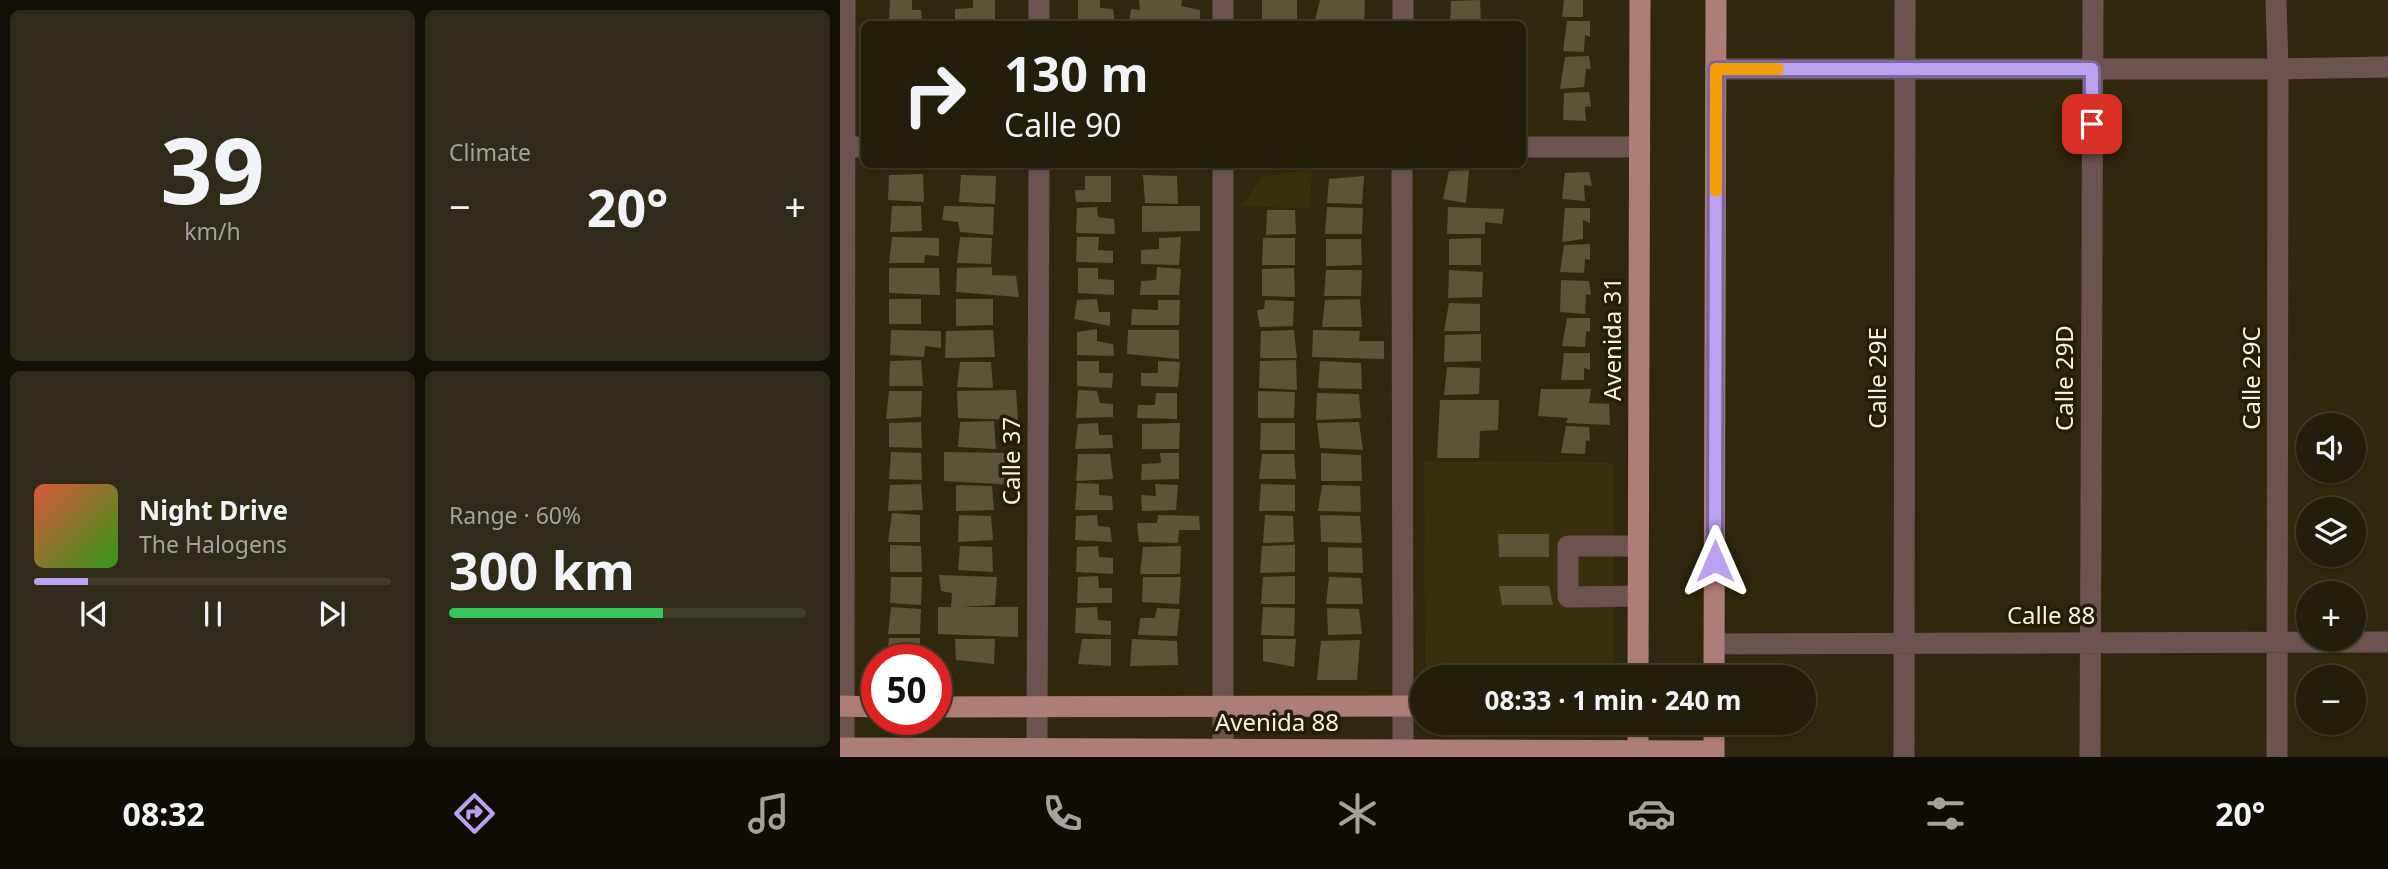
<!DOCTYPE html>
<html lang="en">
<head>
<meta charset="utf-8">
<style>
	:root { --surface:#231e0a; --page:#2f2b18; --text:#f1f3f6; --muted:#a3a29c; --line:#403c2b; --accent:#bca0f2 }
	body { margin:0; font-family:"Noto Sans",sans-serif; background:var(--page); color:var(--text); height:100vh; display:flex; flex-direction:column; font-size:26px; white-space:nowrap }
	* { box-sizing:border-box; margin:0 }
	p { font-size:23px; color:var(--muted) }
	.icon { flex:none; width:38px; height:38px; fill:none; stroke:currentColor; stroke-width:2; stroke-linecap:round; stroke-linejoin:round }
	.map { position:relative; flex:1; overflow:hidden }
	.details { display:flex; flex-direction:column; gap:10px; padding:10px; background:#131006; width:840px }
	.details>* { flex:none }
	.top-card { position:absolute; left:21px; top:21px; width:665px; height:147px; border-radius:10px; box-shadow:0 2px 5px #0004,0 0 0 2px var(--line); background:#231e0a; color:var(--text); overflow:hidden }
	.buttons { position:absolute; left:1456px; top:413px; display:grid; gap:14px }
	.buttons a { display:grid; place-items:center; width:70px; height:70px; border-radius:50%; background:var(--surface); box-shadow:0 2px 5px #0004,0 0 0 2px var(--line); font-size:35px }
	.speed { position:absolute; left:21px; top:644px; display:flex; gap:14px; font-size:35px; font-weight:700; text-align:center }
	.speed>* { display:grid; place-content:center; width:91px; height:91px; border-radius:50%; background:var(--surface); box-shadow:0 2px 5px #0004,0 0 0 2px var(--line); line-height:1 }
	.speed .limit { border:10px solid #d22; background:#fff; color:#111 }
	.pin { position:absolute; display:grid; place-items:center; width:60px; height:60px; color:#fff; margin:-30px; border-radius:14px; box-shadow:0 4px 10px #0006 }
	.me { position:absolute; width:77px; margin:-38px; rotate:0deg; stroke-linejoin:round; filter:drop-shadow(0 0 5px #0008) }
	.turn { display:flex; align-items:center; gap:24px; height:147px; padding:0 28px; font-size:32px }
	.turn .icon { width:91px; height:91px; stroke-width:2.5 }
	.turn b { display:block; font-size:49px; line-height:60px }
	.big { font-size:52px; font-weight:700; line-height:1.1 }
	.details .card { flex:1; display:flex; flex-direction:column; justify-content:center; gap:10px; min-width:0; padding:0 24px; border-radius:10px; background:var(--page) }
	.details .dial { align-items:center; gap:0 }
	.dial b { font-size:91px; line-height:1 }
	.song { display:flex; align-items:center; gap:21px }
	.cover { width:84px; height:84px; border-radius:10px; background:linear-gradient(135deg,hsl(10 70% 55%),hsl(110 70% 35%)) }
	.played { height:7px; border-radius:4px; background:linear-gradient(90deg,var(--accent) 15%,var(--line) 15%) }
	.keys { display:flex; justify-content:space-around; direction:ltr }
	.heat { display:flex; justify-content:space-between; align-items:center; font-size:38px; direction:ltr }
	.charge { height:10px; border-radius:5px; background:linear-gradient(90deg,#34c759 60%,var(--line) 0) }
	.details .tiles { flex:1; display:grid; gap:10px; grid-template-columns:repeat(2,1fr) }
	.trip { position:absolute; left:570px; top:665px; width:406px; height:70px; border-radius:35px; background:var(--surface); box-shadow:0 2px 5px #0004,0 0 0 2px var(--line); font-weight:700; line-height:70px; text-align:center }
	.tabs { display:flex; height:112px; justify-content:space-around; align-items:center; background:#0e0c04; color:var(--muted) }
	.tabs .icon { width:49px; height:49px }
	.tabs .on { color:var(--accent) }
	.tabs b { font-size:32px; color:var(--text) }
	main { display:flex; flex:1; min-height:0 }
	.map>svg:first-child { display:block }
	.built { fill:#382f0c }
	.building { fill:#5c5439 }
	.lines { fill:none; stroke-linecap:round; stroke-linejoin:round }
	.minor { stroke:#6c5350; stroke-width:21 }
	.major { stroke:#af7d77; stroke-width:21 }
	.route-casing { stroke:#7a689d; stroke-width:18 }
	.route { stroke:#bca0f2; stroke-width:12 }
	.slow { stroke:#f59e0b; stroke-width:12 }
	.labels { text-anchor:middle; stroke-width:7; stroke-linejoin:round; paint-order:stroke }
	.street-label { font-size:24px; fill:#f6f2e2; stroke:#251e05 }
</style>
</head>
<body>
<main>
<section class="details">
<div class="tiles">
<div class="card dial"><b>39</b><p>km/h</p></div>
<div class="card"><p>Climate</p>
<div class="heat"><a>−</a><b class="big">20°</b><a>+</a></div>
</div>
<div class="card">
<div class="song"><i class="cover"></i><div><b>Night Drive</b><p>The Halogens</p></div></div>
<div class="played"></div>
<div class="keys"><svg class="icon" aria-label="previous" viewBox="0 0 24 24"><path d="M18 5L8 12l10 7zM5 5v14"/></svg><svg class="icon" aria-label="pause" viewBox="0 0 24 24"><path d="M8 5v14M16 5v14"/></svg><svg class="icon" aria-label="next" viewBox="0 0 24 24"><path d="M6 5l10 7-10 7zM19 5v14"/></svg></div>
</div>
<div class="card"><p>Range · 60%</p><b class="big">300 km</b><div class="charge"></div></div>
</div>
</section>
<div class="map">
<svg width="1548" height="757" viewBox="0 0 1548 757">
	<rect width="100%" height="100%" fill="#2f280e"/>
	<path class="built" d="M472,168L470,209L401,206L423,177Z
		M584,461L774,463V677H585Z"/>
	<path class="building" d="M50,0H72V10H81L82,24L49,23Z
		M133,0H155V24L115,22V9L133,8Z
		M238,0H260V8L273,9L275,24H238Z
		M299,0H342L341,6L360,10V24H289L291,9L300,10Z
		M422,0H457V24H422Z
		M480,0H525L524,24H474Z
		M640,0L641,24H610L611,1Z
		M724,0H743V17H722Z
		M727,21H750V37L745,35L744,52L723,51Z
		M749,56L751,69H746L744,87L720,89L725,57Z
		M749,92L751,106L745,107L746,121L723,120L724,93Z
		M629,170L626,203L603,199L609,171Z
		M749,172L752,186L744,185L745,201L722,199L725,173Z
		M83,174L84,202L48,200L49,175Z
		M121,175L156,176L155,204L119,202Z
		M303,175L337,176L338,204L305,203Z
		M245,176H271V202H236L235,190H245Z
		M524,176L522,204L487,203L489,179Z
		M52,206H81L82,231L50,232Z
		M104,206L154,207L153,235L120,232L118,222L102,220Z
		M302,206H360V231L302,232Z
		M257,207L258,217L274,219L275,234L236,233L237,208Z
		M487,207L523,208L522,234H485Z
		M608,207L664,209L662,224L645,222V234H607Z
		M725,208H750V223L743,220V239L722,242Z
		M427,210H455L456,234L426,235Z
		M52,237L99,238V256L85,255L84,263H49Z
		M120,237L152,238L151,264L117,263Z
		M237,237H259L258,250L273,251V263L236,262Z
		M341,237L339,265L301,264V250L319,249V238Z
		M423,238H455V265H422Z
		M641,238V265H609V239Z
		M486,239H521L522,265L486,266Z
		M750,244V260L745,259L744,273L720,272L724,245Z
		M152,267V275L176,276L179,297L116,292L117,268Z
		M317,267L341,269L339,295H300L301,281L316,280Z
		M49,268H99L100,295L49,293Z
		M238,268H258V279L274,280V295L238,293Z
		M454,268L455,297L422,296V269Z
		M486,270H522L521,296H484Z
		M609,270L643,272L642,297L608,298Z
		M721,280L749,281L751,295L746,294L745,314L720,312Z
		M49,299H81V324H49Z
		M116,299H153V325L116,326Z
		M257,299L259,312H270V326L234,319L237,300Z
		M520,299L522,327H482L485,300Z
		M318,300H340L339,325H291L292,309L318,310Z
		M425,300L454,301L453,326L420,327L417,310L424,309Z
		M609,303L640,304V331H604Z
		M727,318H750V332L746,331L745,347L722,346Z
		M257,329V341L273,344L274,356L237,355V332Z
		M51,330L101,331V348L85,346L84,357L50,355Z
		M153,330L155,357L105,358L106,331Z
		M288,330H339V359L287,354Z
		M454,330L457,358H420L421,331Z
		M473,330L520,331L519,341H544V359L472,357Z
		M641,334V361L604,362L605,335Z
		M724,353H750V370L744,368V380H721Z
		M81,360L83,386H49L50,361Z
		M456,360L457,390L419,388L420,361Z
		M237,361H259V373H273L272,388L237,386Z
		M318,361L340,362L338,387L301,386V373H318Z
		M480,361L521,363L522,389L478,388Z
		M120,362H151L153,388L117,387Z
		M607,367L640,368L639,394L604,395Z
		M701,389H751L749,403L769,404L770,425L726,423L728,418L698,416Z
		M176,390L178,420L118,418L117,391Z
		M238,390L257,391L260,403L273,404V417L236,418Z
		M49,391H82L81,417L46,419Z
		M418,391L455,392L454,418H418Z
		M316,393H337V419L297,418L298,405H315Z
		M477,393L519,394L521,418L476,420Z
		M600,400H659L658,430L640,431L639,458H597Z
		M154,421L156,449L118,447L120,422Z
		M81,422L82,448L49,447V423Z
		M519,422L523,450L480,448L477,423Z
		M258,423L259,435H272L273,448L235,449L238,424Z
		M340,423L339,449H302V424Z
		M421,423H455V450H420Z
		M726,426L749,427L750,441L746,440L745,454L721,453Z
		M51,452L81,453L82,480L49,479Z
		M104,452L176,453L177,485L104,481Z
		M320,453H339V479L301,480L302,464L321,463Z
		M481,453L521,455L522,481H481Z
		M238,454H270L273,479L236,481Z
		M422,454H454L456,479H419Z
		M237,483L259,484V495L272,496L273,510H235Z
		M81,484L83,510L48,511L50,485Z
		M315,484L338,485L336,510L302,511L301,495L316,496Z
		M421,484L455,485V511H419Z
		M116,485L152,486L154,510L116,511Z
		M482,485L520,486L521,512L478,511Z
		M52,513L80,515V542H48Z
		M119,515L151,516L153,540L118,542Z
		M257,515L258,526L270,527L272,542L235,540L236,516Z
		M318,515L359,516L360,530H339L338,543L299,542L297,523H317Z
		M425,515L453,516L454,542L423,543Z
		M480,515L520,516L522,543L481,542Z
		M658,534H709V557H659Z
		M50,545L81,546L82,572H50Z
		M455,545V572L420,573L422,546Z
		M120,546L152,547L153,572L118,570Z
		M258,546L259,557L273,558V574L236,572L237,547Z
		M341,546L340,574H300L303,547Z
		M488,547L522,548L523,573L488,572Z
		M99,575L157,577L155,605L121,607H178V637L98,634V607H111L112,593L101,591Z
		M258,576L259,588H272V603H237L238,577Z
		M455,576V604H421L423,577Z
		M51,577H82L81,605L50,603Z
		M303,577H341L339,604L302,602Z
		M489,577L521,578L523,604H486Z
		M659,586H709L713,605H662Z
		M51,607L81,609L80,634H48Z
		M257,607L258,620L271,621V635L235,633L236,608Z
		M423,607L455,608L454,636L421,635Z
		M317,608L340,609L337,636L298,635L300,618H315Z
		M487,608L519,609L522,634L488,635Z
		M49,638H80V660H52L47,655Z
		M115,639H155L154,664L116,660Z
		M242,639H271V666L238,664Z
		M292,639L337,641L338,665L290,666Z
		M423,639H456L454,667L423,661Z
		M520,640L517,680H477L481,641Z"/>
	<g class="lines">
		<path class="minor" d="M1436,0L1438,69L1437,757
			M199,24V0
			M383,24V0
			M563,24V0
			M876,69H1438L1548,67
			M0,147H24
			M682,147H800
			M562,164L563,757
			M798,596L728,597V546H798
			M874,644L1548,642
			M4,757L5,0
			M197,757L199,164
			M383,757V164
			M1064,757L1065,0
			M1250,757L1253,0"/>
		<path class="major" d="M798,677L800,0
			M874,677L876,0
			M0,706L37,707
			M96,707L583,706
			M798,723V757
			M0,748L874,751
			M874,757V723"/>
	</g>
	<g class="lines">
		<defs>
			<path id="route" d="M875,561L876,69H1252V124"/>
		</defs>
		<use href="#route" class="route-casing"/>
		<use href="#route" class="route"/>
		<path class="slow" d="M876,191V69H938"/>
	</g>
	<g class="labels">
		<g class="street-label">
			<text transform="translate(773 339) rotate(-90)" y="8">Avenida 31</text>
			<text transform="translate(1038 378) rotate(-90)" y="8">Calle 29E</text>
			<text transform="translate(1225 378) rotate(-90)" y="8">Calle 29D</text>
			<text transform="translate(1412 378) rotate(-90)" y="8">Calle 29C</text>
			<text transform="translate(172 461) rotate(-90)" y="8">Calle 37</text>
			<text x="1211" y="624">Calle 88</text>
			<text x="437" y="731">Avenida 88</text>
		</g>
	</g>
</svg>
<div class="buttons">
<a><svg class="icon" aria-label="sound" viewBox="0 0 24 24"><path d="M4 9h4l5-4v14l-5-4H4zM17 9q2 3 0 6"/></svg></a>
<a><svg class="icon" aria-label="layers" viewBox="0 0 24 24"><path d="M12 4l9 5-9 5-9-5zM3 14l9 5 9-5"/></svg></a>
<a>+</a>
<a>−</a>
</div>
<div class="speed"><div class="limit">50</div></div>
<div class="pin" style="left:1252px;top:124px;background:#d93025"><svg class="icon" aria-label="arrive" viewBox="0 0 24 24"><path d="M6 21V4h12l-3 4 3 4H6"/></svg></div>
<svg class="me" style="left:875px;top:561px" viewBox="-20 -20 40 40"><path d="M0-17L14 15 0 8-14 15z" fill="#bca0f2" stroke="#fff" stroke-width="4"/></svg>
<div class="trip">08:33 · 1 min · 240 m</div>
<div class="top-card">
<div class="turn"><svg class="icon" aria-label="right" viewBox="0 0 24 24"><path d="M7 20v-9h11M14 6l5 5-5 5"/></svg><div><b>130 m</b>Calle 90</div></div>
</div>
</div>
</main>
<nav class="tabs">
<b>08:32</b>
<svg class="icon on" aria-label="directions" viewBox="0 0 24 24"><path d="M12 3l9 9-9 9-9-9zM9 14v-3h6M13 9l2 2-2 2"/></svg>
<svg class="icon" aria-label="music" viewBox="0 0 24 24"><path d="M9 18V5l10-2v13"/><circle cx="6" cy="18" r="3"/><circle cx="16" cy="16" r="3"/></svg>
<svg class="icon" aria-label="phone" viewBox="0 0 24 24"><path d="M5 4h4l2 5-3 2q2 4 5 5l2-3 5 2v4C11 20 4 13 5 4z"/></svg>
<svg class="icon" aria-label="climate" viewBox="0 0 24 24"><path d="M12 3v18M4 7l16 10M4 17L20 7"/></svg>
<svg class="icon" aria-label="car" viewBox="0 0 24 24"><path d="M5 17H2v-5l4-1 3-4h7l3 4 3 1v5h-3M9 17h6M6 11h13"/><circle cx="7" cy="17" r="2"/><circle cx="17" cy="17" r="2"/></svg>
<svg class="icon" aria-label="filters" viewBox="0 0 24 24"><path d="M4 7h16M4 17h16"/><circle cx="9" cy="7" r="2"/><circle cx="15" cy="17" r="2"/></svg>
<b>20°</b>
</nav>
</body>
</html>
